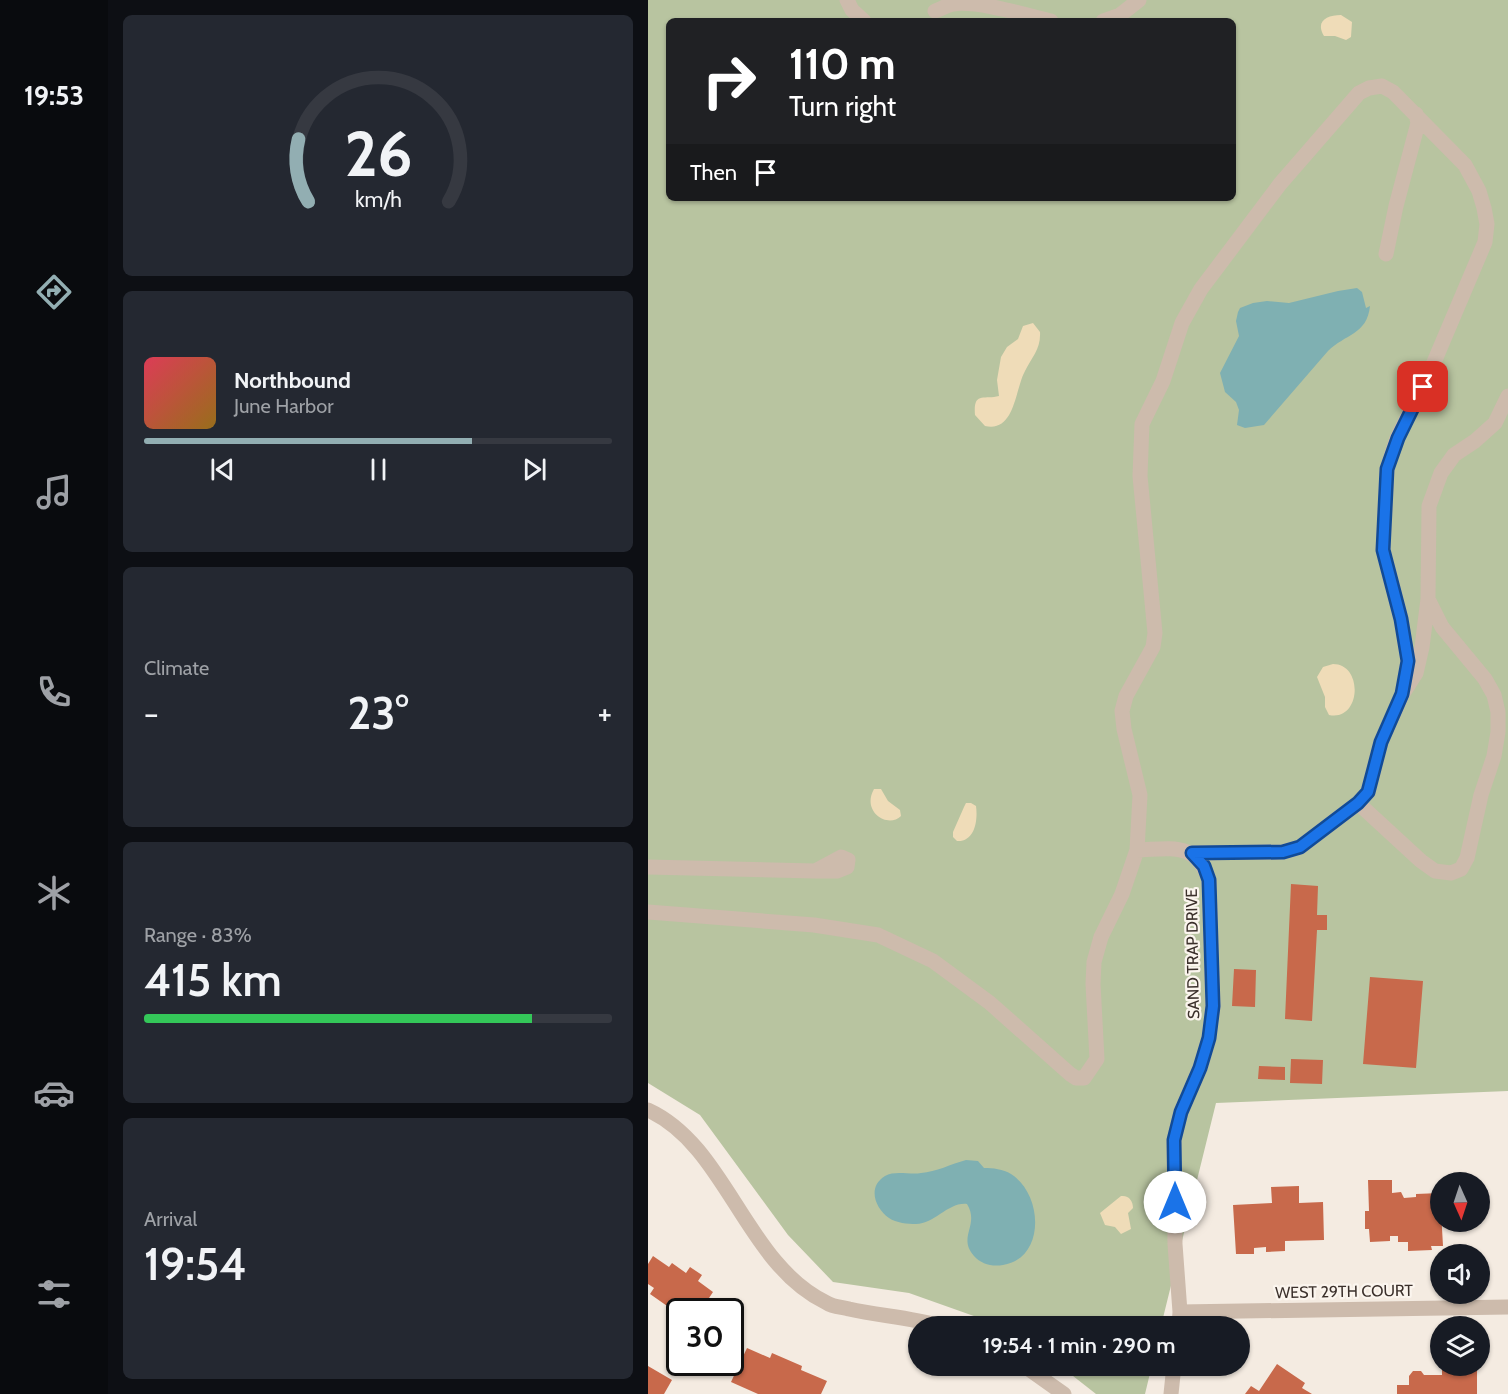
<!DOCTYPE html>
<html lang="en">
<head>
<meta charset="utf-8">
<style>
	:root { --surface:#171b24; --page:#242831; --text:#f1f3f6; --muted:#9ea1a6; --line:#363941; --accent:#92aeb2 }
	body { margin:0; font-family:Cabin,sans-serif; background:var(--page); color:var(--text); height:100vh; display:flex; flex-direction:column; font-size:22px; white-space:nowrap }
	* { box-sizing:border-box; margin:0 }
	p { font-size:20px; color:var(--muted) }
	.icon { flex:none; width:33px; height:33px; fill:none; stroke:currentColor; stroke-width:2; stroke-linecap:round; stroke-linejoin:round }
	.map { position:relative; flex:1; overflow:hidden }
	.panel { display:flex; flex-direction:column; gap:15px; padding:15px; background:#0d0f14; width:540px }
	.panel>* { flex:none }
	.top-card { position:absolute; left:18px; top:18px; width:570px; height:183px; border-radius:9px; box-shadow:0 2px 4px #0004; background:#202124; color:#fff; overflow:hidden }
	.needle { width:39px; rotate:177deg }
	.buttons { position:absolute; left:782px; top:1172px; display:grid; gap:12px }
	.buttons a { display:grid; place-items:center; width:60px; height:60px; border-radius:50%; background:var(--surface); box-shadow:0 2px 4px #0004; font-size:30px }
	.speed { position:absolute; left:18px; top:1298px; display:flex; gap:12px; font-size:30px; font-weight:700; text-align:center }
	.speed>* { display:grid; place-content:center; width:78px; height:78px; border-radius:50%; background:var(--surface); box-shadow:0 2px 4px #0004; line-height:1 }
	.speed .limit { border:3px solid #111; border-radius:9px; background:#fff; color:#111 }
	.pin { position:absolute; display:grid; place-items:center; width:51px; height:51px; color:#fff; margin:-26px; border-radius:12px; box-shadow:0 3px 9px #0006 }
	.me { position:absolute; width:66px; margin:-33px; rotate:0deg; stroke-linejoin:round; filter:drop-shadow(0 0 4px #0008) }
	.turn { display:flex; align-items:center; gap:21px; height:126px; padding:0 24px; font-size:27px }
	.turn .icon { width:78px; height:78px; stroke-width:2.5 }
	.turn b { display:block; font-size:42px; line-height:51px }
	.then { display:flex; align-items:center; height:57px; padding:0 24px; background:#0003; gap:12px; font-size:22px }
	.big { font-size:45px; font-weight:600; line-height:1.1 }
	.panel .tile { flex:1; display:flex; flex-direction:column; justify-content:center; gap:9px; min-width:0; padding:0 21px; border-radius:9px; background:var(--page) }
	.panel .dial { align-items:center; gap:0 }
	.dial svg { height:156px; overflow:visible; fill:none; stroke:var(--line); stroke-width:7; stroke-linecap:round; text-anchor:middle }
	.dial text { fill:var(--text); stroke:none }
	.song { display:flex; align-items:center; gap:18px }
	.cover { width:72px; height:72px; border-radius:9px; background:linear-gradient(135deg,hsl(350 70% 55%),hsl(40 70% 35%)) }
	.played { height:6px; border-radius:3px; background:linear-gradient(90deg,var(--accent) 70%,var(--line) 70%) }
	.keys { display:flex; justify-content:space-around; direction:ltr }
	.heat { display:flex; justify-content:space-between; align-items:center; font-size:33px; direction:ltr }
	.charge { height:9px; border-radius:4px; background:linear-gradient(90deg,#34c759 83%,var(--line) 0) }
	.trip { position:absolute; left:260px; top:1316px; width:342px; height:60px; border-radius:30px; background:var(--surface); box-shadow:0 2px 4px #0004; font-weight:600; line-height:60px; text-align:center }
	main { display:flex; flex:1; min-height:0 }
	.menu { display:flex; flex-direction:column; width:108px; justify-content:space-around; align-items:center; background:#090b0e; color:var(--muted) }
	.menu .icon { width:42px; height:42px }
	.menu .selected { color:var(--accent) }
	.menu b { font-size:27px; color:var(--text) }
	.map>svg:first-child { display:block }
	.green { fill:#b8c4a0; fill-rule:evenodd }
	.sand { fill:#efdcb8 }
	.water { fill:#7fb0b2 }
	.building { fill:#c8694b }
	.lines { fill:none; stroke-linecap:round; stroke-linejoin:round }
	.minor { stroke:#cdbbac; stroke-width:15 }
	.route-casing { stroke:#114b97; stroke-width:15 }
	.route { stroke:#1a73e8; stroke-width:10 }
	.labels { text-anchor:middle; stroke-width:4.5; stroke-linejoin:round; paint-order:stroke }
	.street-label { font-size:16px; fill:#3b302b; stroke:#fbf5ee }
</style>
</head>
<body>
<main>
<nav class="menu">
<b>19:53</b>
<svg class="icon selected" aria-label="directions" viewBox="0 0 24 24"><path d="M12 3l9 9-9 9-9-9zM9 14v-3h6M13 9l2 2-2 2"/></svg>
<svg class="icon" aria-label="music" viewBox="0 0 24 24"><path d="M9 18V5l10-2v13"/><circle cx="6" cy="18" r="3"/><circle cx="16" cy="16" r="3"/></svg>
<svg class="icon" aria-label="phone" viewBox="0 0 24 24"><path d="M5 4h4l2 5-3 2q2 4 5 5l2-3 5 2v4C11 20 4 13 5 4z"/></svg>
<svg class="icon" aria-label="climate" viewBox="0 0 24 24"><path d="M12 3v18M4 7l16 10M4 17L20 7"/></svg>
<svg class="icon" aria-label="car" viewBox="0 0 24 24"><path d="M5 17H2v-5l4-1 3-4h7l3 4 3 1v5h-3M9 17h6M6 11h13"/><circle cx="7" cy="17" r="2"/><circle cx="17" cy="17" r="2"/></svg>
<svg class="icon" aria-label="filters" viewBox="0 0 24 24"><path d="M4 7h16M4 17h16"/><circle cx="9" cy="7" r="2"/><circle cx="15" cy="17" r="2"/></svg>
</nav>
<section class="panel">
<div class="tile dial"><svg viewBox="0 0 100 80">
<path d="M14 69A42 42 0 1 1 86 69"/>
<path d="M14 69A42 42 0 0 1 9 37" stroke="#92aeb2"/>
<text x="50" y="56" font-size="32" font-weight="700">26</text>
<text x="50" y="72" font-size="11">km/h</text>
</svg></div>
<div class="tile">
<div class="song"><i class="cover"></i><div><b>Northbound</b><p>June Harbor</p></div></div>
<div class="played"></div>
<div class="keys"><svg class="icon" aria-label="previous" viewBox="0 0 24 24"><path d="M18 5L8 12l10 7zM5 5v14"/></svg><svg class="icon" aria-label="pause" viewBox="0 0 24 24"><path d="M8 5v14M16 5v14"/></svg><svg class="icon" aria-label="next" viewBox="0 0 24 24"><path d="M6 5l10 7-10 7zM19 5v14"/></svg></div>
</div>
<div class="tile"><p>Climate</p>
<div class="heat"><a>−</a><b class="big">23°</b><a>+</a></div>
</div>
<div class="tile"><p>Range · 83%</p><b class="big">415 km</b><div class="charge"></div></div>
<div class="tile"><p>Arrival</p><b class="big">19:54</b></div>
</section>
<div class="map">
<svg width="860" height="1394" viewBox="0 0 860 1394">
	<rect width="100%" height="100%" fill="#f4ebe1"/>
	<path class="green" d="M0,0H860V1091L568,1103L513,1326H354L261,1293L185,1282L140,1235L52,1115L0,1083ZM21,21H585V198H21Z
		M411,1365H504L497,1394H448Z"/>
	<path class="sand" d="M693,15L704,22L703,37L698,40L687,36H676C667,21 679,15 693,15Z
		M385,323L392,332C393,349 384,357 377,371C367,389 367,433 337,426L327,415C325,391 336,400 351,396L349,380L353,357L359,347L370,339L375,326Z
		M685,664C716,664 713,722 681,715L677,707V697L669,677L675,667Z
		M226,789H233L240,801L252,810L253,816C240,829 213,812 226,789Z
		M323,803L328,806C330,820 327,842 309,841L305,837V832L316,807L318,803Z
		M473,1196C481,1195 485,1201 485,1208L480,1213L483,1229L473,1234L467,1227L457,1225L452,1213Z"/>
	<path class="water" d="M709,288L714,292L718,308L722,306C719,335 697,334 680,351L616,425L597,428L589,425L591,410L588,402L577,392L572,373L591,336L588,321L590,312L592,308L605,303L619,301L641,303L690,291Z
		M318,1160L330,1161L336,1168C345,1168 355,1169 363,1174C395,1194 398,1258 355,1265C344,1267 333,1264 326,1256C309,1237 332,1225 319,1204C300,1202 287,1224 268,1224C260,1224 248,1223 241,1218C227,1208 219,1187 237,1176C247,1170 262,1175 273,1173C288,1172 303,1164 318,1160Z"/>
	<path class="building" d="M643,884L670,886L669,915H679V930H669L664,1021L637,1019Z
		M586,969L608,970L607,1007L584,1006Z
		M722,977L775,981L768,1068L715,1064Z
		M643,1059L675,1060L674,1084L642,1083Z
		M611,1066L637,1067V1080L610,1079Z
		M720,1180H744V1193L753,1192L756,1198L768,1197V1194L792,1193L795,1246H783L784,1250L760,1251V1242H750V1236H742V1241L722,1242L721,1229H717V1211H721Z
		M651,1186V1203L675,1202L676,1240L637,1241V1251L618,1252V1247L606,1248V1254H588L585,1205L624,1203L623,1187Z
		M5,1256L21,1267L24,1263L38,1273L42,1267L54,1275L50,1281L65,1292L57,1304L67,1311H32V1315L2,1294L6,1288L0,1284V1264Z
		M99,1348L122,1358L124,1353L154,1366L153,1370L179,1381L173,1394H110L83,1382Z
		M629,1364L657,1383L654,1388L664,1394H597L603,1386L611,1391Z
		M0,1366L24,1380L16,1394H0Z
		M819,1367L818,1369H829V1394H749V1385H761V1376L765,1371H773L776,1375H794V1368Z"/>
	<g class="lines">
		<path class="minor" d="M199,0L204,10L216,21
			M287,11C293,9 299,5 305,4C328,0 378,15 403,21
			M455,21L472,15L491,0
			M738,254L748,206L770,123L768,114
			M710,803L773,861L787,871L803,873L813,869L819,858L833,795L846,756L850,732V712L846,695L837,679L794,627L780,599
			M489,850C523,849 548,841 561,880L565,1006L561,1038L552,1068L533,1112L526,1140L527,1244L532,1312L531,1326
			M544,853L635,852L652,847L710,803L720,792L733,742L754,695L768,673L774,647L780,599L781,506L793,473L806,455L827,441L847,423L860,396
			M0,867L167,871H189L199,867L200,860L193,857L167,871
			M0,912L166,925L230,935L285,961L342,1003L422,1074L428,1078H436L449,1059L445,984L446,962L453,937L474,894L489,850L492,795L476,729L474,711L478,696L505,647L507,633L492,476L494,424L515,381L534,323L553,289L632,184L711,93L721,88L734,86L745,92L817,165L831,191L836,208L839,224L837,242L784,367L749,438L739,469L735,550L753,619L760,661L754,695
			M0,1110C79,1146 97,1264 179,1303C185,1307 194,1307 201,1309C231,1316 262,1317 291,1326
			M532,1312L860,1307
			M375,1365L416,1394
			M523,1394L526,1365"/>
	</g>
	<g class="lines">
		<defs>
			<path id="route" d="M527,1202L526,1140L533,1112L552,1068L561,1038L565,1006L561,880L556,866L544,853L635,852L652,847L710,803L720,792L733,742L754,694L760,661L753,619L735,550L739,469L750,438L775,387"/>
		</defs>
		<use href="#route" class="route-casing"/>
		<use href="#route" class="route"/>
	</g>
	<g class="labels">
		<g class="street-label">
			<text transform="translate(544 954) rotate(-91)" y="6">SAND TRAP DRIVE</text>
			<text transform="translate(696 1291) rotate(-1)" y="6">WEST 29TH COURT</text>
		</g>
	</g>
</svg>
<div class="buttons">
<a><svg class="needle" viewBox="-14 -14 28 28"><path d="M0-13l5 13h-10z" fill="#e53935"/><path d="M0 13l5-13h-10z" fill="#9ea1a6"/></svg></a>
<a><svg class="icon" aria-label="sound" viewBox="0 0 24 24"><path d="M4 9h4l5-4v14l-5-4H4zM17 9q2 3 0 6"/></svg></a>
<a><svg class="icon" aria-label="layers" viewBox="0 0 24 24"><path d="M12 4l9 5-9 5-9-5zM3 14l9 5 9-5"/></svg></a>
</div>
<div class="speed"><div class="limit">30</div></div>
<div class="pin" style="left:775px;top:387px;background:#d93025"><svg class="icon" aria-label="arrive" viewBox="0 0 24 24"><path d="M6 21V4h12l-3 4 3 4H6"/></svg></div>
<svg class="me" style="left:527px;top:1202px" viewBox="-20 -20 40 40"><circle r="19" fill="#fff"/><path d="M0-13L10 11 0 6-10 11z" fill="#1a73e8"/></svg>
<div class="trip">19:54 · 1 min · 290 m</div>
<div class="top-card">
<div class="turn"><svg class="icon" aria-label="right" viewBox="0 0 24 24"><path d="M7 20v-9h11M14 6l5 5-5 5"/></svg><div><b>110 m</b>Turn right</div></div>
<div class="then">Then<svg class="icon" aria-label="arrive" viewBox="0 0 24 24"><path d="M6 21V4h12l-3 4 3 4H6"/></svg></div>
</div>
</div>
</main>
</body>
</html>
